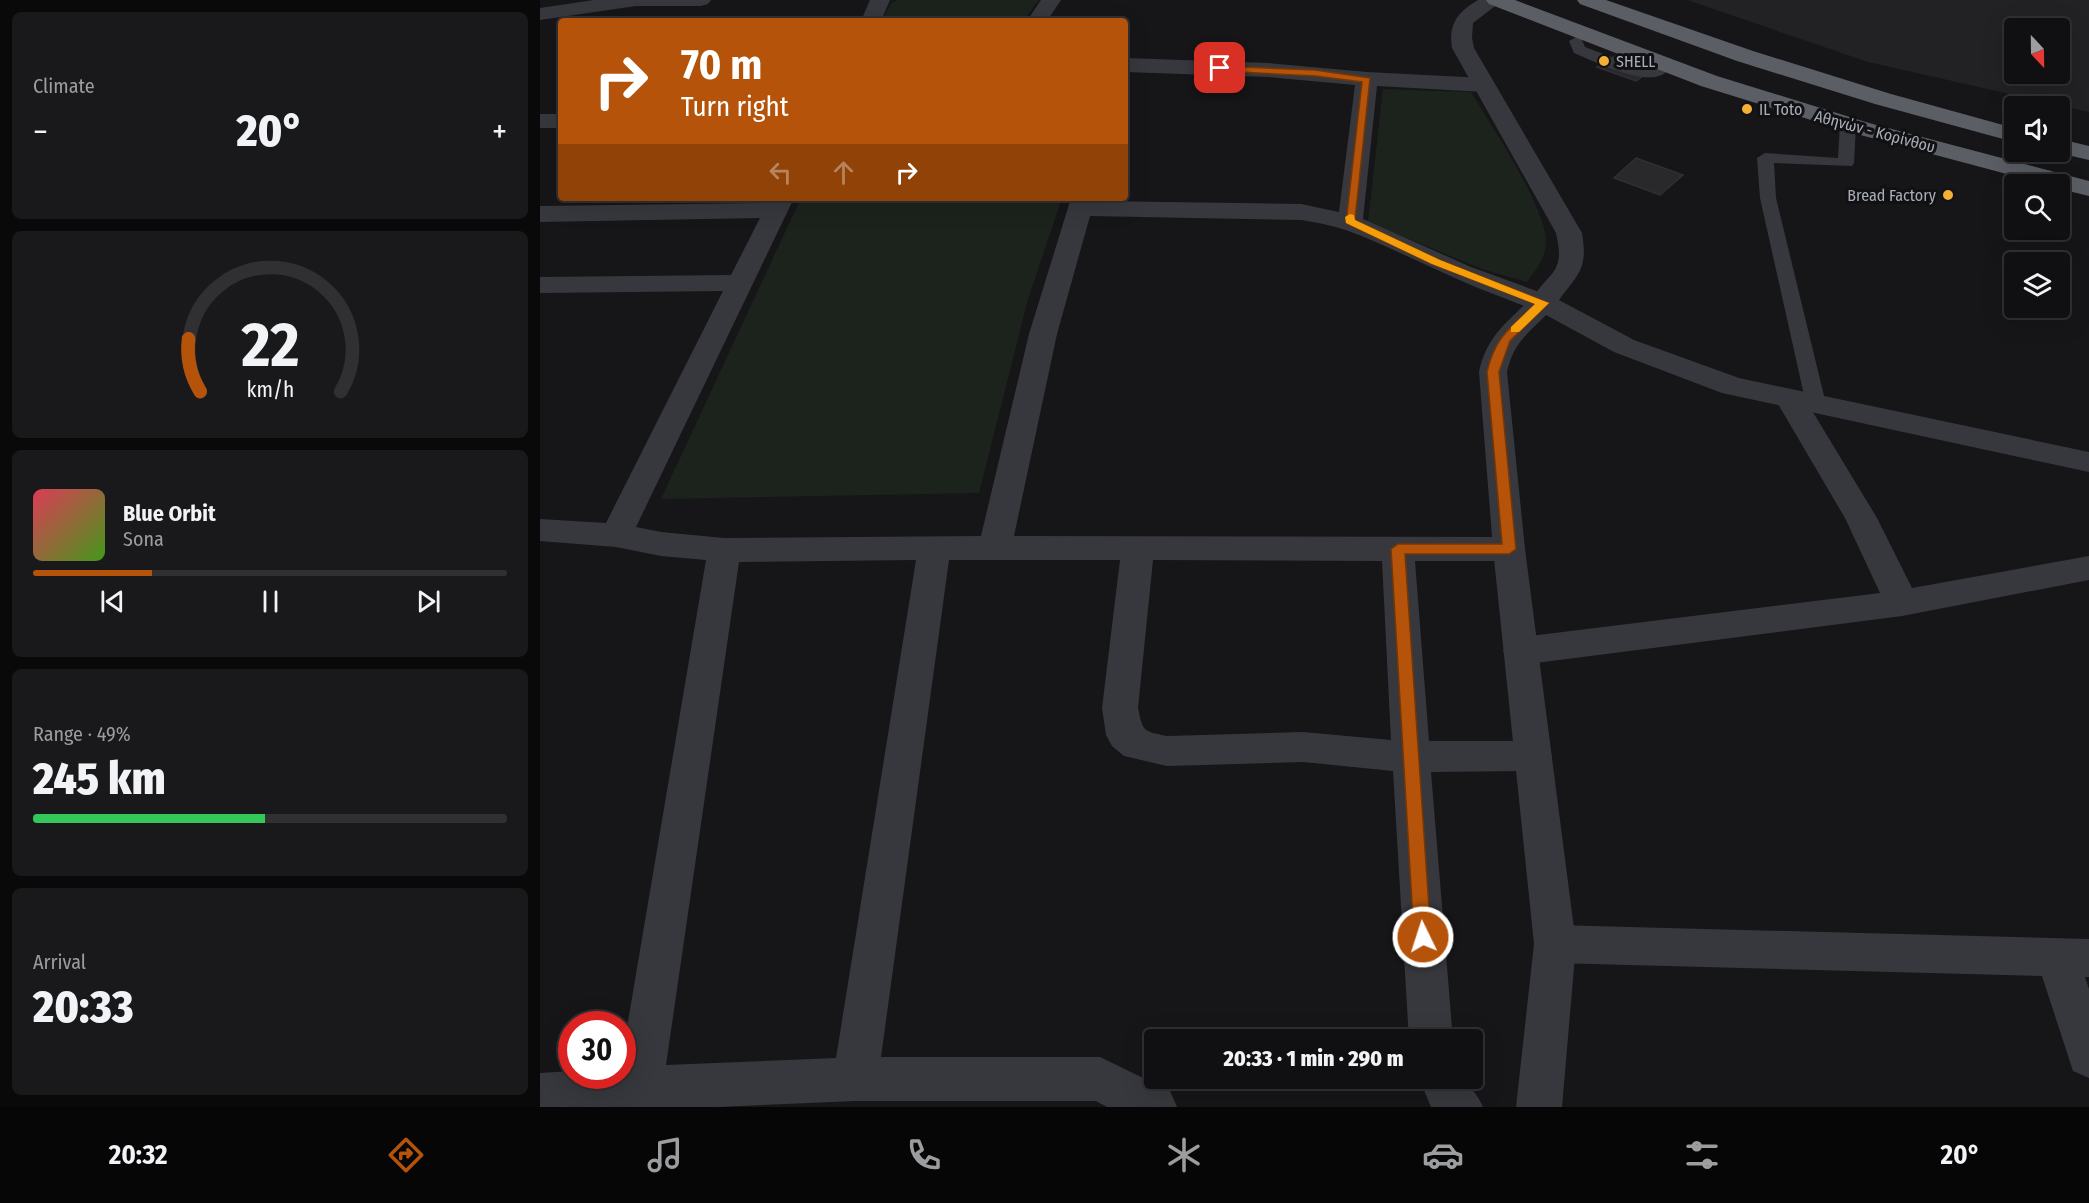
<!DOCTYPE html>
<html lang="en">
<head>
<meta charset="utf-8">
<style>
	:root { --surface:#101012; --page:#19191b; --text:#f1f3f6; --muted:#9c9d9f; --line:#303032; --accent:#b45309 }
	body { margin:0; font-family:"Fira Sans Condensed",sans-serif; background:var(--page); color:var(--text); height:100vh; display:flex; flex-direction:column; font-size:22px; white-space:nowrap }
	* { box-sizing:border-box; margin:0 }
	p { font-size:20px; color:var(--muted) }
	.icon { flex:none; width:33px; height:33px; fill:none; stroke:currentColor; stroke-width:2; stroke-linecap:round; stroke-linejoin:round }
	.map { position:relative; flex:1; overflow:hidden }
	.sheet { display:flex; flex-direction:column; gap:12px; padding:12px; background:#09090a; width:540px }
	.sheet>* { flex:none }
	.hud { position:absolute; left:18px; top:18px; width:570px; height:183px; border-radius:6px; box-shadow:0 6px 24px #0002,0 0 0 2px var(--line); background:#b45309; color:#fff; overflow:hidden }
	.needle { width:39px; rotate:158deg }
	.controls { position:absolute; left:1464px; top:18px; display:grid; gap:12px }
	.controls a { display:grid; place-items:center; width:66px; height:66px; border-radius:6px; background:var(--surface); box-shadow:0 6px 24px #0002,0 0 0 2px var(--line); font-size:30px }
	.speed { position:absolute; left:18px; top:1011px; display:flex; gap:12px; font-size:30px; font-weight:700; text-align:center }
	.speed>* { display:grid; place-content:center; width:78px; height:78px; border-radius:50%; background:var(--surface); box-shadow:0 6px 24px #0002,0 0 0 2px var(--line); line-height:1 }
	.speed .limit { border:9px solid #d22; background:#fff; color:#111 }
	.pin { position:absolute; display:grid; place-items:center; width:51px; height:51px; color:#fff; margin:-26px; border-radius:12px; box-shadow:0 3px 9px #0006 }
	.me { position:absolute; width:66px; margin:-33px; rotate:356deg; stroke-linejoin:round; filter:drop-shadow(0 0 4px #0008) }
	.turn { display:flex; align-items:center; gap:21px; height:126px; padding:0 24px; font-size:27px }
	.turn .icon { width:78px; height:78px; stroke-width:2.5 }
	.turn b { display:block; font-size:42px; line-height:51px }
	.lanes { display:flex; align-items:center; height:57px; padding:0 24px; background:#0003; justify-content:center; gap:30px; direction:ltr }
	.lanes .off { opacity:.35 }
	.big { font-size:45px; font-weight:800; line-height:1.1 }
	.sheet .tile { flex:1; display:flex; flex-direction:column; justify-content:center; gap:9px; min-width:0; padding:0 21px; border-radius:9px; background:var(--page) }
	.sheet .dial { align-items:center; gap:0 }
	.dial svg { height:156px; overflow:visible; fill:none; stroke:var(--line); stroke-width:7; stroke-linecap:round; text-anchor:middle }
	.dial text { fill:var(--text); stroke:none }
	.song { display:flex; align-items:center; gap:18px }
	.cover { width:72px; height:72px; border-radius:9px; background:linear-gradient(135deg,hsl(350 70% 55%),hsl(100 70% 35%)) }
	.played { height:6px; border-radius:3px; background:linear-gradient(90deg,var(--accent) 25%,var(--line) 25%) }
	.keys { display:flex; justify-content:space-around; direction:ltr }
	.heat { display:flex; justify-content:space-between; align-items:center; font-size:33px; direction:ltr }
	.charge { height:9px; border-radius:4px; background:linear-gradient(90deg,#34c759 49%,var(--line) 0) }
	.trip { position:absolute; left:604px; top:1029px; width:339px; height:60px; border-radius:6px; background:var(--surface); box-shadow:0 6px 24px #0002,0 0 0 2px var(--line); font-weight:800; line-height:60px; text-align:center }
	.tabs { display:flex; height:96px; justify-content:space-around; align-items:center; background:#060607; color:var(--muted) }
	.tabs .icon { width:42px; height:42px }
	.tabs .on { color:var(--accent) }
	.tabs b { font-size:27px; color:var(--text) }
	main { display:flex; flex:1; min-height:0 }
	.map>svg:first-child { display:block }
	.built { fill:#222225; fill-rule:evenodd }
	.green { fill:#1c231d }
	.building { fill:#29292c; stroke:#303034; stroke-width:1.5 }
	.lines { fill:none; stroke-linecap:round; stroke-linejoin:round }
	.service { fill:#37383d; fill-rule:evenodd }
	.minor { fill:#37383d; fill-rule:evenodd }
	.tertiary { fill:#37383d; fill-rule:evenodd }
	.trunk { fill:#5b5e65; fill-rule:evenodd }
	.route { fill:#b45309; stroke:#753606; stroke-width:1.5 }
	.slow { fill:#f59e0b }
	.poi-dot { fill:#f2b134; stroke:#111113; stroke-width:2 }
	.labels { text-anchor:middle; stroke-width:6; stroke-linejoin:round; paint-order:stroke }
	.far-poi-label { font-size:16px; fill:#a8adb8; stroke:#111113; text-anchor:start }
	.far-street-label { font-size:16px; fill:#a8adb8; stroke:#111113 }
</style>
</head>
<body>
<main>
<section class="sheet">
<div class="tile"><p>Climate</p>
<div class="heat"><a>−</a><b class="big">20°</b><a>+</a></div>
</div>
<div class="tile dial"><svg viewBox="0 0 100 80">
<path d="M14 69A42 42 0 1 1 86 69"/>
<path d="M14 69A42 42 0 0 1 8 42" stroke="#b45309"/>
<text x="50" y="56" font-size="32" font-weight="700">22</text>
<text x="50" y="72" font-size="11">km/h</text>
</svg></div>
<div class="tile">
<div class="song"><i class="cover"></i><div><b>Blue Orbit</b><p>Sona</p></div></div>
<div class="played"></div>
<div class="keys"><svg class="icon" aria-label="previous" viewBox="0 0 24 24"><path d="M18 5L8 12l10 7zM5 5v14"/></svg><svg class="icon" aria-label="pause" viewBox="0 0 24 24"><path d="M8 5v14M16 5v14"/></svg><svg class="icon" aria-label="next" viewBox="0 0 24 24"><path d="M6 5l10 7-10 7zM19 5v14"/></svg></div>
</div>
<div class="tile"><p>Range · 49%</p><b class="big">245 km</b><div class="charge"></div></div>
<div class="tile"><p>Arrival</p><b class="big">20:33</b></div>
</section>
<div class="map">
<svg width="1549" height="1107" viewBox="0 0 1549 1107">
	<rect width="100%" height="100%" fill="#161618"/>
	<path class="built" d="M1147,0H1549V112L1328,62ZM1474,28H1520V74H1474Z"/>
	<path class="green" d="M358,0H499L483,21H342L351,3Z
		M843,89L931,92C950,124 1006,207 1006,241C1006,258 996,269 987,282L942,269L828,222Z
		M261,198H522L488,299L439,493L121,499Z"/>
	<path class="building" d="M1078,54L1116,67L1096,81L1057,67Z
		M1096,158L1143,175L1120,195L1074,178Z"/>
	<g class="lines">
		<path class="service" d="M1036,37L1041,38L1045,47L1098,67H1120L1127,71C1111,90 1053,61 1034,53L1029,41Z
			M1308,119L1316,124L1314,163L1312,166L1234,163L1236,198L1286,404L1283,409L1276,410L1269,409L1266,404L1220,198L1217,158L1225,153L1298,158L1300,124Z"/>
		<path class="minor" d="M54,0H171L168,4L161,6H96L0,20V8Z
			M330,0H350L341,21H321Z
			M501,0H521L507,21H487Z
			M585,58L728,63L827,72L944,78L952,80L955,85L952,90L944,92L837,86L823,219L931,267L1013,297L1017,303L1013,309C996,313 980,304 964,298C914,280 868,255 819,235C800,227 781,223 761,220L550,216L517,334L474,536L969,537L981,541L985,549L981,557L969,561H875L889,741H993L1006,745L1012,756L1006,767L993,771L891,772L913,1040H869L853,771L763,762L627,766L584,756L572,746L566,735L562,708L580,560H409L341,1057H560L630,1091L637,1107H567L556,1101H315L178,1107H0V1073L32,1071V1076H82V1057L166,560L121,556L76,547L0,541V519L66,523L183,291L0,293V277L191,275L220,218L0,222V206L227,203L230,198H254L96,527L121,532L184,538L441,536L489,334L531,198H555V201L761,204L799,212L815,85L728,77L585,72ZM376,560L296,1058L126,1065L199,562ZM613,560L842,561L851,740L763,732L627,736C603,731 603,732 598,708Z
			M0,114H21V128H0Z
			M1250,390L1260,392L1265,399L1337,518L1372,588L1549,556V580L1362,616L981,665L969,661L963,651L969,641L981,637L1340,593L1305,518L1235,399L1240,392Z
			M1015,925L1549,939V977H1545L1549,989V1078L1533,1071L1502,976L1015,963L1000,958L994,944L1000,930Z
			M879,1078H925C930,1089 937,1093 943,1107H891Z"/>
		<path class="tertiary" d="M938,0H963L933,23L932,38L934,48L1042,233C1048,269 1039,273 1019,300L1094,340L1199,378L1549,452V472L1182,393L1074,352L1006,315C986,335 973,344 967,372L985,549L1036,944L1022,1107H976L994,944L953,549L939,372C948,328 978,317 1003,284C1008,278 1015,272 1017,265C1021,255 1018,243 1016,233L912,48C908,24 918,12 938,0Z"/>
		<path class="trunk" d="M946,0H975L1177,76L1329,123L1549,181V196L1520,189V184H1504L1313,133L1161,86L949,4Z
			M1037,0H1066L1213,51L1351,94L1474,128V142L1335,104L1197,61L1040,4Z
			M1520,139L1549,146V160L1514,152H1520Z"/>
	</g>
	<path class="route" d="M677,66L775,70L830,78L815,220L900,260L1009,303L970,341L959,372L976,549L969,554H865L891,937L889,943L883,945L876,943L874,937L851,549L858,544H962L947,372C955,337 970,328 995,304L892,264L806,223L822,82L775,76L680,71L676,68Z"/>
	<path class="slow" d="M810,214L814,215L815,220L900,260L1009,303L979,332H971V327L995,304L892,264L806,223L805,217Z"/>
	<g class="poi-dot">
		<circle cx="1064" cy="61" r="6"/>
		<circle cx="1207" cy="109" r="6"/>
		<circle cx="1408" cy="195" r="6"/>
	</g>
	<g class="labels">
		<g class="far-poi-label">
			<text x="1076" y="67">SHELL</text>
			<text x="1219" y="115">IL Toto</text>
			<text x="1396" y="201" text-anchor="end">Bread Factory</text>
		</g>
		<g class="far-street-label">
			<text transform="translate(1335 131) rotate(15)" y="6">Αθηνών - Κορίνθου</text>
		</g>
	</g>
</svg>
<div class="controls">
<a><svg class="needle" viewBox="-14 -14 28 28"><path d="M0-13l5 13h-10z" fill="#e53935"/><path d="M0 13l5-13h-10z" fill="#9c9d9f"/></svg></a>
<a><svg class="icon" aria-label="sound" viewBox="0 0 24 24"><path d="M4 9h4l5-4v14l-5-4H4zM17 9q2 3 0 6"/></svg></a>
<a><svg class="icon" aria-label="search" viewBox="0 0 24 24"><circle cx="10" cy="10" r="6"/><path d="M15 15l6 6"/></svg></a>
<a><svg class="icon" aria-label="layers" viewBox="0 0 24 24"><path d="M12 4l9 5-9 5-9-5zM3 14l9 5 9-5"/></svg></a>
</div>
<div class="speed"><div class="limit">30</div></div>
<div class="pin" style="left:680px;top:68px;background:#d93025"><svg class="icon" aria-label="arrive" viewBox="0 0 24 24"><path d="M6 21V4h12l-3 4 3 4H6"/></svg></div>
<svg class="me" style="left:883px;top:937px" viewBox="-20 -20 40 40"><circle r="17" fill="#b45309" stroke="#fff" stroke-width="3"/><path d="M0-11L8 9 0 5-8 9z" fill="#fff"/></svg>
<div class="trip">20:33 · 1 min · 290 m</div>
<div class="hud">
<div class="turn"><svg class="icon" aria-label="right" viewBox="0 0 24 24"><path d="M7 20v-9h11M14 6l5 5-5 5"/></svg><div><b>70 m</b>Turn right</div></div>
<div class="lanes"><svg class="icon off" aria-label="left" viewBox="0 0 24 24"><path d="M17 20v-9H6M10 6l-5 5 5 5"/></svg><svg class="icon off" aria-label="ahead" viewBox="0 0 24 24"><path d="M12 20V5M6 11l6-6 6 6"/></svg><svg class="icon" aria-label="right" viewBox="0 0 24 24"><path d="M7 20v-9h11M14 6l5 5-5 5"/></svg></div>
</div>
</div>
</main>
<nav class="tabs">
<b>20:32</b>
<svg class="icon on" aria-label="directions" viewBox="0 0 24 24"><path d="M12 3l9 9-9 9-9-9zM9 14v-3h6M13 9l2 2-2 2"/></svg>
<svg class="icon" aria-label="music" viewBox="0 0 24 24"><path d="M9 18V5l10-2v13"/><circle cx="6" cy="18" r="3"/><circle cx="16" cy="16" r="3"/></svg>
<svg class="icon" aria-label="phone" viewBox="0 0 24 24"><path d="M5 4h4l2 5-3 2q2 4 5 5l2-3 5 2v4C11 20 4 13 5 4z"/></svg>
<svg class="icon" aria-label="climate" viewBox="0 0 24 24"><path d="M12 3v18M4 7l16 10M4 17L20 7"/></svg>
<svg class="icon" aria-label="car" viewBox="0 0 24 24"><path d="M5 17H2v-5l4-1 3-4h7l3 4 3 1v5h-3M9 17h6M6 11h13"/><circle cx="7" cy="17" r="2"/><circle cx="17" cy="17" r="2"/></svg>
<svg class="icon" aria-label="filters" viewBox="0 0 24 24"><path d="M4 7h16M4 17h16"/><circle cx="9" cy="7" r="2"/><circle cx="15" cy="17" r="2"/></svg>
<b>20°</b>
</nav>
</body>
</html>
